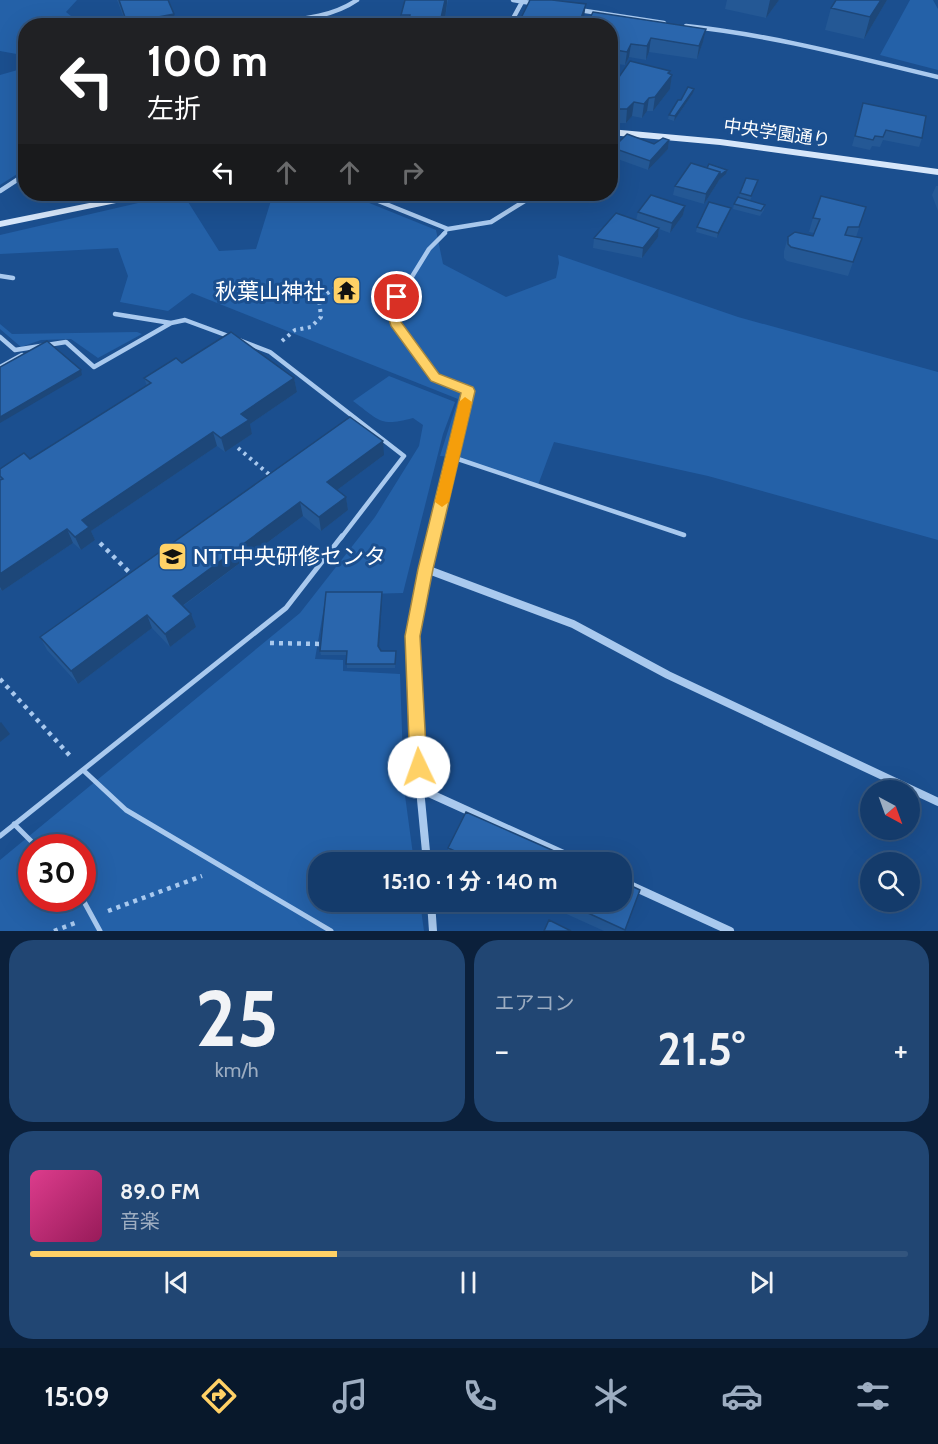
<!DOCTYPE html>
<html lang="ja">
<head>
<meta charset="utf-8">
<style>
	:root { --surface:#143b6b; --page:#214673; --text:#f1f3f6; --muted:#9dadc1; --line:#33557e; --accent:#ffd166 }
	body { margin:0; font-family:Cabin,"Noto Sans JP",sans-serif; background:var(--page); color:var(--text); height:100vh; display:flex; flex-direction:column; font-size:22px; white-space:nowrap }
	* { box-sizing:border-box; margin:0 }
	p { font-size:20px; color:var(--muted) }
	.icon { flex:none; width:33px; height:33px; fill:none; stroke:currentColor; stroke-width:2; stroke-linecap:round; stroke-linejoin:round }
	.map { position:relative; height:931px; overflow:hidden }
	.side { display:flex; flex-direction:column; gap:9px; padding:9px; background:#0b203b; flex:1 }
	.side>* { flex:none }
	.top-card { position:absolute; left:18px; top:18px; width:600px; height:183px; border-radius:24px; box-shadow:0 6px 24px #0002,0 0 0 2px var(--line); background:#202124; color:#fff; overflow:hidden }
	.needle { width:39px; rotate:139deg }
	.controls { position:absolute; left:860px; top:780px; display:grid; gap:12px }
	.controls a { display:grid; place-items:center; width:60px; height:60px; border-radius:50%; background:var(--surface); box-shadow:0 6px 24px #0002,0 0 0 2px var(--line); font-size:30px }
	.speed { position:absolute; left:18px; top:834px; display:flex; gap:12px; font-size:30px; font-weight:700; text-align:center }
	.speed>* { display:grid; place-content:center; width:78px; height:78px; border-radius:50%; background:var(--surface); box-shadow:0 6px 24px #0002,0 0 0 2px var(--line); line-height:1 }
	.speed .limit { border:9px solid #d22; background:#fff; color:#111 }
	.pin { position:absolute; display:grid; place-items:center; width:51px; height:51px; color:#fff; margin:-26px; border:3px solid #fff; border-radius:50%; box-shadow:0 2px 6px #0007 }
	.me { position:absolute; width:66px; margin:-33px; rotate:357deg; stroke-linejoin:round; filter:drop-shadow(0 0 4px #0008) }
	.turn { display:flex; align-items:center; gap:21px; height:126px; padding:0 30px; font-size:27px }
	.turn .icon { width:78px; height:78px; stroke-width:2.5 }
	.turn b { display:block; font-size:42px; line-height:51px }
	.lanes { display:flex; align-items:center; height:57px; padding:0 30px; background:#0003; justify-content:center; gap:30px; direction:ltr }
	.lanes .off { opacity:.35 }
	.big { font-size:45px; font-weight:700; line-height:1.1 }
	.side .tile { flex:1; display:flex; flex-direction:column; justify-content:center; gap:9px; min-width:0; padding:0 21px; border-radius:24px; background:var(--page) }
	.side .dial { align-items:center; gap:0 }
	.dial b { font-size:78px; line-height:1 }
	.song { display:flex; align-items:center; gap:18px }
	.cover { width:72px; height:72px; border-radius:9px; background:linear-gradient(135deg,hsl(330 70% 55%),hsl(330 70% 35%)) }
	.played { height:6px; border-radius:3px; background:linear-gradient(90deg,var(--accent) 35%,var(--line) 35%) }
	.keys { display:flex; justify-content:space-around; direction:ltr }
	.heat { display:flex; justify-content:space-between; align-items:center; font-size:33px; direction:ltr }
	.side .tiles { flex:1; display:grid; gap:9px; grid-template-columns:1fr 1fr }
	.tile:last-child { grid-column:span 2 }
	.trip { position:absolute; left:308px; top:852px; width:324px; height:60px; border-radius:24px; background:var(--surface); box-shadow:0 6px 24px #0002,0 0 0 2px var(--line); font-weight:700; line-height:60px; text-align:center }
	.dock { display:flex; height:96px; justify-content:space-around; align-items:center; background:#08182b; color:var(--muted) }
	.dock .icon { width:42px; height:42px }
	.dock .on { color:var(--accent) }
	.dock b { font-size:27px; color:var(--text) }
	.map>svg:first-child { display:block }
	.green { fill:#2461a8; fill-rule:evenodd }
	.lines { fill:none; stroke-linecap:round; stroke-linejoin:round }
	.path-far1 { stroke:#a9c9ee; stroke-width:4; stroke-dasharray:3 4.5; stroke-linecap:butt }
	.path { stroke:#a9c9ee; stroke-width:4.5; stroke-dasharray:4 5; stroke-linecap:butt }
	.lane-far2 { stroke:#a9c9ee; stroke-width:3 }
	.lane-far1 { stroke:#a9c9ee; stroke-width:4.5 }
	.lane { stroke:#a9c9ee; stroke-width:5 }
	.street-far2 { stroke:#a9c9ee; stroke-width:4.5 }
	.street-far1 { stroke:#a9c9ee; stroke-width:5 }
	.street { stroke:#a9c9ee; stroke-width:8 }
	.secondary { fill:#d6e6fa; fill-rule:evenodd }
	.wall { fill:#245895 }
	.shaded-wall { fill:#1d4779 }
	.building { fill:#2a66ad; stroke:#1d4779; stroke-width:1.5 }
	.route { fill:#ffd166; stroke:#a68842; stroke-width:1.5 }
	.slow { fill:#f59e0b }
	.labels { text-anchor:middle; stroke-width:6; stroke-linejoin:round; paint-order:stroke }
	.far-street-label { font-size:18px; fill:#fff; stroke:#1b4f8f }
	.poi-label { font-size:22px; fill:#fff; stroke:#1b4f8f; text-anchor:end }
</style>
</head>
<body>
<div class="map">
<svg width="938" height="931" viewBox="0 0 938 931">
	<rect width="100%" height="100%" fill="#1b4f8f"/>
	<path class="green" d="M0,0H77L66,12L82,25L26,26L25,169L0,185V75L21,69L22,55L0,51Z
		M910,0H933L938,9V70L880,55Z
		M177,194H183L219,251L256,249L273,194H347L436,230L443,264L506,297L556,278L559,263L558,255L738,317L938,372V540L708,476L554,442L538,485L452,457L440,456L458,399L192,293L168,311L120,302L128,276L118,248L0,254V235Z
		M0,324L12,334L137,332L142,334L98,358L71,339L41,340L21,347L0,329Z
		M389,376L455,402L443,434L403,593L326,595L315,659L343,660V671L400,674L404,788L414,862H318V902H420L424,931H0V860L300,613L375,517L419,446L423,425L413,418C380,427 380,421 353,401ZM32,848H82V898H32Z"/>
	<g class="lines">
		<path class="path-far1" d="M282,341L295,330L311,327L321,317L319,299L338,286L344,290
			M238,448L271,476"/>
		<path class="path" d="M100,543L133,576
			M270,643L322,644
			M0,679L72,758
			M108,911L202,876
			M54,931L75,923"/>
		<path class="lane-far2" d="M443,234L448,229"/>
		<path class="lane-far1" d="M445,233L429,249L392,309L395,323L435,378L468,391L452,457L684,535
			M0,276L13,278
			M115,314L171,323
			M0,337L15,350L66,342L94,367L171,323L185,320L231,337
			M239,340L270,352L404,456L341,538
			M0,367L22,355"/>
		<path class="lane" d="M83,770L126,810L331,931
			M14,824L38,848
			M0,836L286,608L342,536
			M82,898L100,931"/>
		<path class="street-far2" d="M513,0L537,4
			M579,10L664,23
			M250,26C284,20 327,21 357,0
			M509,26L522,2
			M686,26C772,35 854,57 938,77
			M0,191L26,174
			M361,194L448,229L491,222L536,194"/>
		<path class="street-far1" d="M434,538L452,457"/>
		<path class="street" d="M426,569L573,624L668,675L938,802
			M420,789L581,862
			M427,862L420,789L413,636L435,536
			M621,881L730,931
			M431,902L433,931"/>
		<path class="secondary" d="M610,129L720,139L938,169V175L720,145L610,135Z
			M134,194H150L145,197L0,227V221Z"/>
	</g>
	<path class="wall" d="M117,0H168L176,26H127Z
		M405,0H448L444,26H398L401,19V15Z
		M727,0H779L766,18L725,9Z
		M836,0H887L864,39L825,30L831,8Z
		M610,26L706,29L703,42L697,59L649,52L646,60L629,57L625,65L610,63Z
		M670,74L672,75L670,89L653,111H647L642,118L632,116L626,123H610V87Z
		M693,93L674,121L668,119L669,115L681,100Z
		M861,113L922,138L919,147L883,140L880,147L872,146L870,150L852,146Z
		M669,140L668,149L648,170L612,157L613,148L654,144Z
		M726,174L719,180L718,182L704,204L673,195L675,186Z
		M758,180L750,201L765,205L764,210L760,216L733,209L734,204L739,197L740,193Z
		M936,186H938V211L932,195Z
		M685,206L683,215L670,233L659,229L658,237L642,258L593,248L594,238L636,220L638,212Z
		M866,207L856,237L862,238L848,276L787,261L784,258V251L788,237L813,236L814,233L809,232L813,218Z
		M731,208L729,213L717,238L696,232L697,227Z
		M182,363L294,378L297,392L250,424L252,434L225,452L217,446L91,531L95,540L81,550L73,543L2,591L0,589V469L30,459L147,386L144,378Z
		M384,455L337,490L346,497L348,510L321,531L303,516L183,606L196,627L170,647L152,628L78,684L47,650L40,637Z
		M382,592L379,648L381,651H396L395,668H347V655H321L320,651Z
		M448,848L579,862H456L448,859Z
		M640,890L625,931H604L540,902H621Z"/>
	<path class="shaded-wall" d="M444,0H447V3L444,26H441V18Z
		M770,0H779L766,18Z
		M881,0H887L864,39L870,17Z
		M586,4L584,17L582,26H558V24Z
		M174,14L176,26H128L127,23Z
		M706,29L703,42L697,59L699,46Z
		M651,38L649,52L646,60L647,46Z
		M631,44L629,57L625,65L627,52Z
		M670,71L669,78L672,75L670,89L653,111L655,97Z
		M694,89L693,93L674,121L675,116Z
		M649,98L647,111L642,118L644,104Z
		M634,102L632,116L626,123L627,109Z
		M669,140L668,149L648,170L650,161Z
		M727,170L726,174L719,180L718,182L704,204L706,194L720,172Z
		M685,206L683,215L670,233L672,223Z
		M731,208L729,213L717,238L718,233Z
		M659,228L658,237L642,258L643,248Z
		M81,370L82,375L0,423V417Z
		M294,378L297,392L250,424L252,434L225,452L221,438L241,414Z
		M213,432L217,446L91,531L95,540L81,550L75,537L82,520Z
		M383,441L384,455L329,496L327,482Z
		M346,497L348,510L321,531L319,517Z
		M300,502L303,516L178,609L173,596Z
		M67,529L73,543L2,591L0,587V574Z
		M382,592V597L379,651L378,646Z
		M191,614L196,627L170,647L165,634Z
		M147,615L152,628L78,684L71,671Z
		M1,722L10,734L0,742V723Z"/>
	<path class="building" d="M119,0H168L174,14L127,23Z
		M405,0H445L441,18L429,17V19L441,20L439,26H398L400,19H409L410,15H401Z
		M530,0H552L586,4L580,21L558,24V26H517Z
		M836,0H881L870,17L831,8Z
		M593,12L706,29L699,46L651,38L647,46L631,44L627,52L610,49V26H586Z
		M630,61L670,71L668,73L672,75L655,97L649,98L644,104L634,102L627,109H610V87H612Z
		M688,87L694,89L675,116L669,115L678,100H681Z
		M863,103L926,116L922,138L886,130L883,137L875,136L873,140L855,136Z
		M627,134L654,144L663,138L669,140L650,161L613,148Z
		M691,163L720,172L706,194L675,186Z
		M709,164L727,170L720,175V172L707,168Z
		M746,178L758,180L751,196L740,193Z
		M651,195L685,206L672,223L638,212Z
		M821,196L866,207L859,227H848L845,235L862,238L853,262L791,247L788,244V237L795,232L813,236L820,219L813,218Z
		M738,197L765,205L761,211L734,204Z
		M709,202L731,208L718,233L697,227Z
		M616,213L659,228L643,248L594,238Z
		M231,332L294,378L241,414L249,420L221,438L213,432L82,520L89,527L75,537L67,529L0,574V480L3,479L0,476V469L24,453L30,459L151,383L144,378L176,358L182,363Z
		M47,341L81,370L0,417V367Z
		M350,417L383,441L327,482L346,497L319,517L300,502L173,596L191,614L165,634L147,615L71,671L40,637Z
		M326,592H382L378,646L381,651H396L395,664H346L347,651H320Z
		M466,812L579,862H479L448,848Z
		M621,881L640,890L625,930L564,902H621Z
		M549,920L571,931H544Z"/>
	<path class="route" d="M397,293L403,297L398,309L401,322L439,374L473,387L475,391L433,569L420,636L427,767L425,772L419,775L413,772L410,767L405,636L418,569L461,393L431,381L391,326L386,309L393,294Z"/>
	<path class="slow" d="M465,397L472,402L449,502L442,507L435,502L459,402Z"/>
	<defs>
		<symbol id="temple-square" viewBox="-11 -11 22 22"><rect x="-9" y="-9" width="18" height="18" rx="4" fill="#ffd166" stroke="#1b4f8f"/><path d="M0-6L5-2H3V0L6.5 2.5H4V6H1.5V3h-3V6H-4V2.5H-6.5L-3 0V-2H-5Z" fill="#111"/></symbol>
		<symbol id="school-square" viewBox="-11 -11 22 22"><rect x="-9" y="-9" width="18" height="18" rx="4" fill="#ffd166" stroke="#1b4f8f"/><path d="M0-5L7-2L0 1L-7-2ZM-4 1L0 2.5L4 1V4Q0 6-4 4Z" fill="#111"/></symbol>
	</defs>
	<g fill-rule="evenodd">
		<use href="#temple-square" x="330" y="274" width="33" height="33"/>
		<use href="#school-square" x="156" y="540" width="33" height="33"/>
	</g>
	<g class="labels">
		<g class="far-street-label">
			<text transform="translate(777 133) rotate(8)" y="6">中央学園通り</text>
		</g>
		<g class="poi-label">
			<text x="325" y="299">秋葉山神社</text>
			<text x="193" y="564" text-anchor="start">NTT中央研修センタ</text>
		</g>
	</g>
</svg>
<div class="controls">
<a><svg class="needle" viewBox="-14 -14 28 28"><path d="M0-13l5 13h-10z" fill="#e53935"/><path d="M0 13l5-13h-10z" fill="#9dadc1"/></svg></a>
<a><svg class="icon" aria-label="search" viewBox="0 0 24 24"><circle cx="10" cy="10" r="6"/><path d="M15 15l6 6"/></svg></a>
</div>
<div class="speed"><div class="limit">30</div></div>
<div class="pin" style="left:397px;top:297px;background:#d93025"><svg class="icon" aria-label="arrive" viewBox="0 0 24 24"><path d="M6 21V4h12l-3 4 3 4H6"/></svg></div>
<svg class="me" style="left:419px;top:767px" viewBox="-20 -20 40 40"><circle r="19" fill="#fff"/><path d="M0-13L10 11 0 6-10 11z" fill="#ffd166"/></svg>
<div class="trip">15:10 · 1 分 · 140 m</div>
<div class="top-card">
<div class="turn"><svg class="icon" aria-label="left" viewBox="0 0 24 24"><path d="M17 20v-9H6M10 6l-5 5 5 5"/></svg><div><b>100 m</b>左折</div></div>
<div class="lanes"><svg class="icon" aria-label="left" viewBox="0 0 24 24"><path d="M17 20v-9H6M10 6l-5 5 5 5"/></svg><svg class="icon off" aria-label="ahead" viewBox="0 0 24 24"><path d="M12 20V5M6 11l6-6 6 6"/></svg><svg class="icon off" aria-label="ahead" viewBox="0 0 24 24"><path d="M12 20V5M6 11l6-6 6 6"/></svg><svg class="icon off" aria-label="right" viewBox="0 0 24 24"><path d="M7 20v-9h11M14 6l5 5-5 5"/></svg></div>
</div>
</div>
<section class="side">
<div class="tiles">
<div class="tile dial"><b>25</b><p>km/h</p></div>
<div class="tile"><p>エアコン</p>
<div class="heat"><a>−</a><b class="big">21.5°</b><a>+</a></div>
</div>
<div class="tile">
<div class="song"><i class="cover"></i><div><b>89.0 FM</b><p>音楽</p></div></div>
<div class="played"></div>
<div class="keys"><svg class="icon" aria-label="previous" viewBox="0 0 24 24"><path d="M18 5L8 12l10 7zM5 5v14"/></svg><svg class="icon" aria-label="pause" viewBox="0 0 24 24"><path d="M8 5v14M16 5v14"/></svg><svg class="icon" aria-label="next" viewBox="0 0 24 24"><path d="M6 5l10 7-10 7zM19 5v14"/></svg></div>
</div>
</div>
</section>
<nav class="dock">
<b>15:09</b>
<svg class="icon on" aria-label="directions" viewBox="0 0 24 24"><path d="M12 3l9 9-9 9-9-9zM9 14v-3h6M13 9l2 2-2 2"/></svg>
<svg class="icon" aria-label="music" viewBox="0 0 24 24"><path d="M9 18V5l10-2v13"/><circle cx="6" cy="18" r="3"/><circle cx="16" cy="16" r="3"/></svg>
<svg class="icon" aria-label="phone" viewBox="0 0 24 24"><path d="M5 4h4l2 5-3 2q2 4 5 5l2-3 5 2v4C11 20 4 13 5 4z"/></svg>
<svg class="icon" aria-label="climate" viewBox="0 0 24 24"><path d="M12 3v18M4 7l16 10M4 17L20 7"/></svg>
<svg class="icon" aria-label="car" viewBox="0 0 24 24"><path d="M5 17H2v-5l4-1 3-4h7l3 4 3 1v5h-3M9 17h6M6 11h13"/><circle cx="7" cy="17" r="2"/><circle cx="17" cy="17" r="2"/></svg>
<svg class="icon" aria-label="filters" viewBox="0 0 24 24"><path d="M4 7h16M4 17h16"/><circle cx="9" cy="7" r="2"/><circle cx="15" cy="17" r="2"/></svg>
</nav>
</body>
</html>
